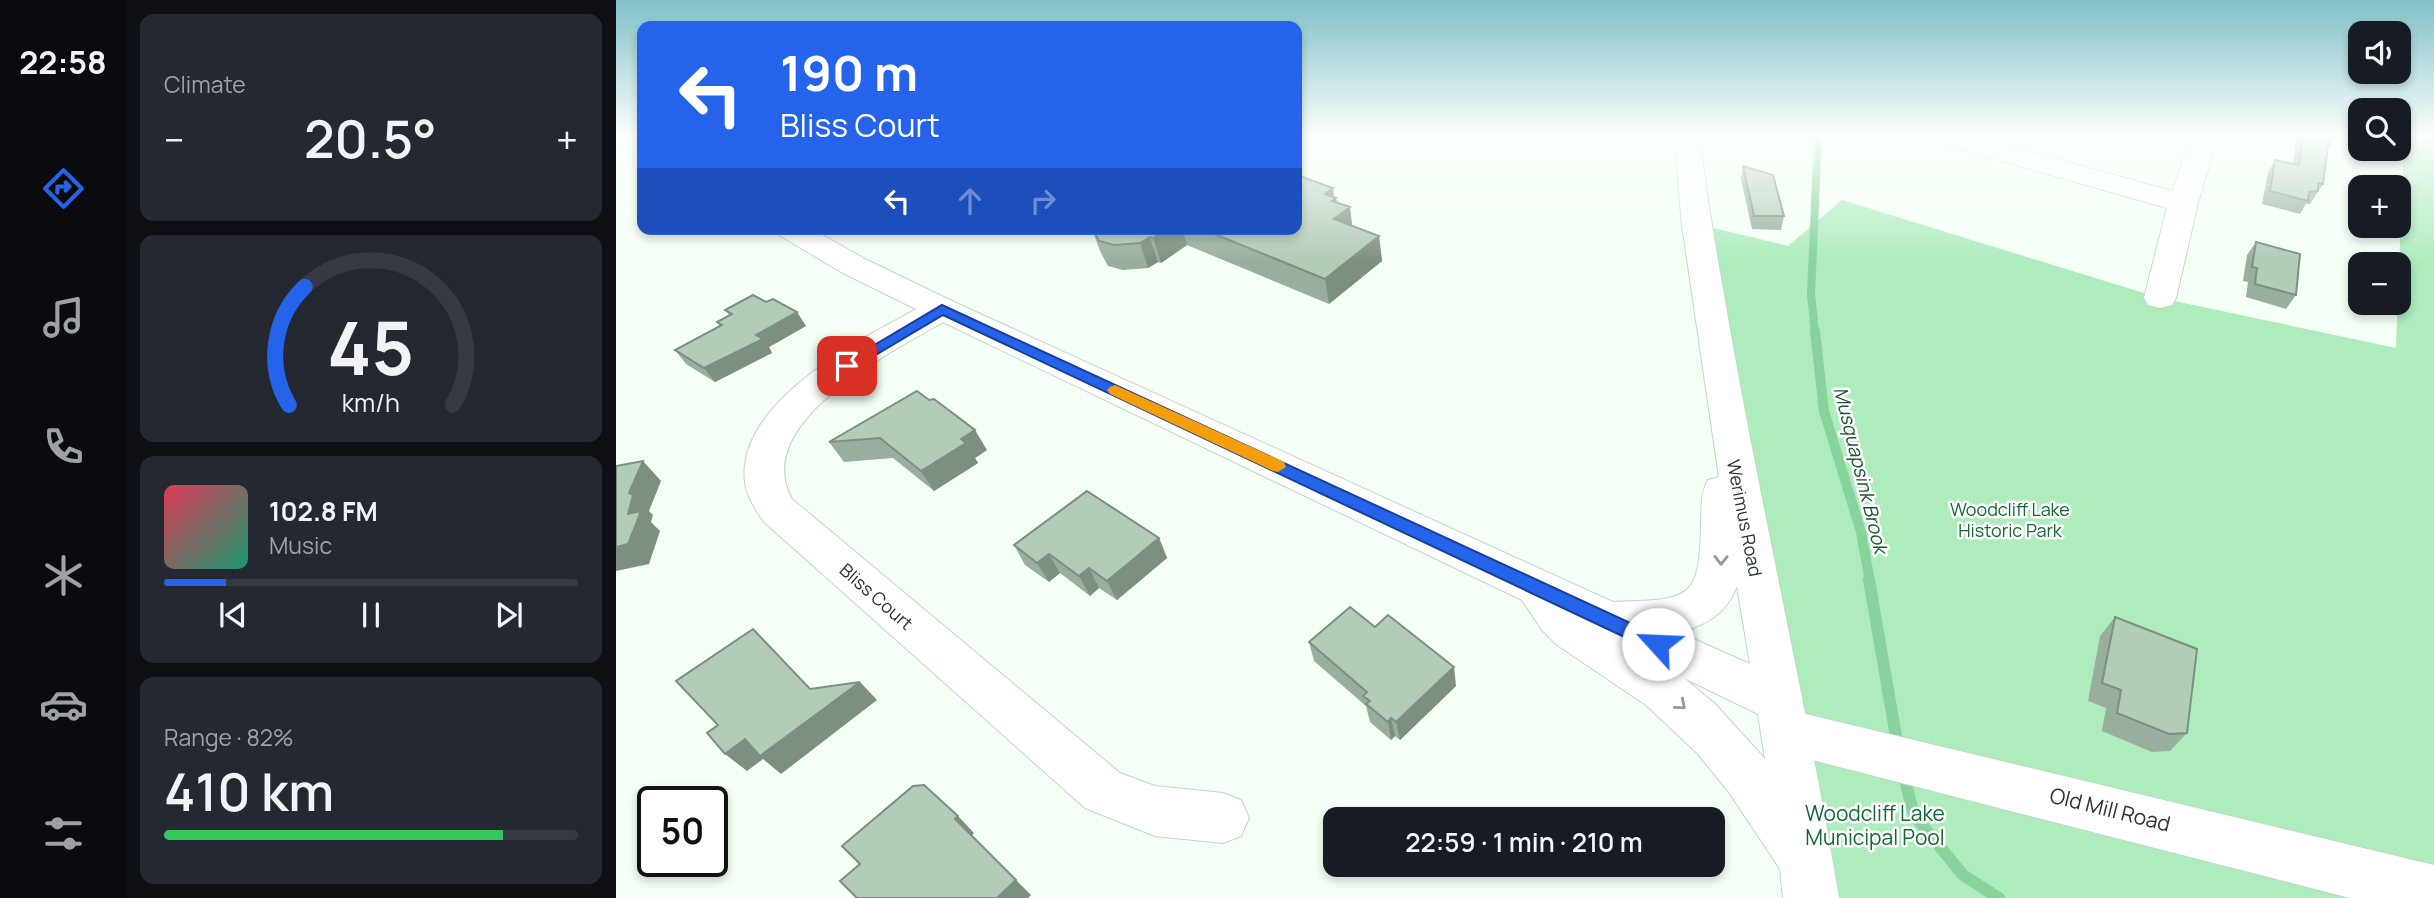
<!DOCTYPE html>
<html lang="en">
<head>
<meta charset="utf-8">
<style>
	:root { --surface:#171b24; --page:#242831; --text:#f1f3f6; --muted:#9ea1a6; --line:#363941; --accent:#2563eb }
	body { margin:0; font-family:Manrope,sans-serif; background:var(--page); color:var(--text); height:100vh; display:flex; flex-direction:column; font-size:26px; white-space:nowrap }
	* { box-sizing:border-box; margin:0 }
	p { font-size:23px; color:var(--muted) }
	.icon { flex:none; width:38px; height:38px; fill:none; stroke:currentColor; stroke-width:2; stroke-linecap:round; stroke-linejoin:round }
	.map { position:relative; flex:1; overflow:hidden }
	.drawer { display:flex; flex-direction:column; gap:14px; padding:14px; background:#0d0f14; width:490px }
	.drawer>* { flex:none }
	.guide { position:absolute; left:21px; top:21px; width:665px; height:214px; border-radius:14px; box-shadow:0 4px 10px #0003; background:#2563eb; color:#fff; overflow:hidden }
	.controls { position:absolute; left:1732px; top:21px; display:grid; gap:14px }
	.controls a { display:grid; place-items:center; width:63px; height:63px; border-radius:14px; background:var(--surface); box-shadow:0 4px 10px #0003; font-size:35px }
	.speed { position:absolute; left:21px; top:786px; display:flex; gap:14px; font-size:35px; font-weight:700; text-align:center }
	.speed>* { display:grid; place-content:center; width:91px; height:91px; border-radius:50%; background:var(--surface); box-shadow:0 4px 10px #0003; line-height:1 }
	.speed .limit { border:4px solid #111; border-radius:10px; background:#fff; color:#111 }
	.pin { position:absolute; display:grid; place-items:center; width:60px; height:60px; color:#fff; margin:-30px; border-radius:14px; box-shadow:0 4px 10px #0006 }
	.me { position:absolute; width:77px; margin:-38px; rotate:295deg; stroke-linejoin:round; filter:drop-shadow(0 0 5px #0008) }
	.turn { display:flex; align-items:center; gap:24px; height:147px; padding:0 28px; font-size:32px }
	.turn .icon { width:91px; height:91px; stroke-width:2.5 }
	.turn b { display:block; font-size:49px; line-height:60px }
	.lanes { display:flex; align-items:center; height:66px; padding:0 28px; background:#0003; justify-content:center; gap:35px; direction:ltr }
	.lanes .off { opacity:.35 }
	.big { font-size:52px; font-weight:600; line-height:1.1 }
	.drawer .card { flex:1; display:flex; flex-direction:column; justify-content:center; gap:10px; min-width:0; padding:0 24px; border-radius:14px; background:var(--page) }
	.drawer .dial { align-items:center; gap:0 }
	.dial svg { height:182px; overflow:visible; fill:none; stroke:var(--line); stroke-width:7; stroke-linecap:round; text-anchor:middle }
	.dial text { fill:var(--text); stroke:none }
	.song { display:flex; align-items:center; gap:21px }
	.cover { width:84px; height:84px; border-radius:10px; background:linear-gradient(135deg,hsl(350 70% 55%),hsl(160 70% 35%)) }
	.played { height:7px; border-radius:4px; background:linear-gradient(90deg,var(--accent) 15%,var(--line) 15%) }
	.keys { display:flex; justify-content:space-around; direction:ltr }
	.heat { display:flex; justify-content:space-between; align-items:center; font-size:38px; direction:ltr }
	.charge { height:10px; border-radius:5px; background:linear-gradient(90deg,#34c759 82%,var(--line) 0) }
	.trip { position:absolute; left:707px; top:807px; width:402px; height:70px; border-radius:14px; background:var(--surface); box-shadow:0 4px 10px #0003; font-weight:600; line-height:70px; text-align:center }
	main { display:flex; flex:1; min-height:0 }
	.tabs { display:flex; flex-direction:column; width:126px; justify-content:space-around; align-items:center; background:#090b0e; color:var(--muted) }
	.tabs .icon { width:49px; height:49px }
	.tabs .current { color:var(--accent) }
	.tabs b { font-size:32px; color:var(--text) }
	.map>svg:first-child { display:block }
	.green { fill:#aeecbd }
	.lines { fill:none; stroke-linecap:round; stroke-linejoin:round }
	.stream-far2 { stroke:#87d39b; stroke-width:8 }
	.stream-far1 { stroke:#87d39b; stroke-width:10 }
	.stream { stroke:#87d39b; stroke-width:12 }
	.street-casing { stroke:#bfd9c4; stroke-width:2 }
	.secondary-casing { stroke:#bfd9c4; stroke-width:2 }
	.street { fill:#fff; fill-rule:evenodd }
	.secondary { fill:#fff; fill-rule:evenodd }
	.wall { fill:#99af9e }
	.shaded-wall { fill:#7d8f81 }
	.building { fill:#b2ccb8; stroke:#7d8f81; stroke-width:2 }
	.oneway { stroke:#949a96 }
	.route { fill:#2563eb; stroke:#184099; stroke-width:2 }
	.slow { fill:#f59e0b }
	.labels { text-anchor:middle; stroke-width:5; stroke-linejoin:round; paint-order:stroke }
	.park-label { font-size:18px; fill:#126735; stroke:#fff }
	.street-label { font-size:18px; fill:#29342c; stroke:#fff }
	.water-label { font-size:19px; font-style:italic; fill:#1d5430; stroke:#fff }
	.near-street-label { font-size:21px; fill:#29342c; stroke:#fff }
	.near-park-label { font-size:21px; fill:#126735; stroke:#fff }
</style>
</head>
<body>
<main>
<nav class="tabs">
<b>22:58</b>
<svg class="icon current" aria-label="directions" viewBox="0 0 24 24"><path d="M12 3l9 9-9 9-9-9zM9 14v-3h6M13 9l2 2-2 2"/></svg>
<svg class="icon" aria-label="music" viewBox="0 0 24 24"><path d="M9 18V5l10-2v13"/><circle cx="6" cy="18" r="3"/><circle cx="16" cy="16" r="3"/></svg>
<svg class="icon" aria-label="phone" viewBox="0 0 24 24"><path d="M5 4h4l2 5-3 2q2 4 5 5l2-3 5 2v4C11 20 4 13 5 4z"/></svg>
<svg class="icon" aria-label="climate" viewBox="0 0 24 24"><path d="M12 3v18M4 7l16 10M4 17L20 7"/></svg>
<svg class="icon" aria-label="car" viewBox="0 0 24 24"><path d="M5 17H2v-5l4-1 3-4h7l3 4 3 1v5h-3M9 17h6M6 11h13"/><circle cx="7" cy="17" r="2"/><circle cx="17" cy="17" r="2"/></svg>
<svg class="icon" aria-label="filters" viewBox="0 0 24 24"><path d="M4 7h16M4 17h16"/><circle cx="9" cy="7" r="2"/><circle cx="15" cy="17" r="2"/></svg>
</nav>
<section class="drawer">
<div class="card"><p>Climate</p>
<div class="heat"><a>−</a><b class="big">20.5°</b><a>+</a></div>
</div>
<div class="card dial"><svg viewBox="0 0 100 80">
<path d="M14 69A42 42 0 1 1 86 69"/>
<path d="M14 69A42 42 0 0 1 21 17" stroke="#2563eb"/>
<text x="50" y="56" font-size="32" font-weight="700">45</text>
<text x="50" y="72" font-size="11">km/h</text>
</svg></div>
<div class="card">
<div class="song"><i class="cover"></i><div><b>102.8 FM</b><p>Music</p></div></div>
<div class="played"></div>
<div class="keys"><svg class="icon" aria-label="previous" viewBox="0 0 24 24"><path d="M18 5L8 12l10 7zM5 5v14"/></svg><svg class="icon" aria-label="pause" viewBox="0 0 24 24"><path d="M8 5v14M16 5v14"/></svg><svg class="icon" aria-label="next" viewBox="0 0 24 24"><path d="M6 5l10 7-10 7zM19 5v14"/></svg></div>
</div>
<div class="card"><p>Range · 82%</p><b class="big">410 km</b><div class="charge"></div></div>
</section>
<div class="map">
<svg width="1818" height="898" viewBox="0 0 1818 898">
	<rect width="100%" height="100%" fill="#f4fff6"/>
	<path class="green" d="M1788,136H1818V898H1195L1081,224L1172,246L1226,200L1544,298L1780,348Z"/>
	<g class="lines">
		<path class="stream-far2" d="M1199,333L1195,294L1202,136"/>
		<path class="stream-far1" d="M1199,331L1208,411L1245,532L1254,582"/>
		<path class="stream" d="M1253,580L1282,748
			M1287,772L1298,815L1347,875L1383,898"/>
		<defs>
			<path id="street" d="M1315,136H1357L1556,191L1576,136H1602L1582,203L1560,298L1556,305L1544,308L1532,305L1528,298L1551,208L1318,142Z
				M326,299L338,302L343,309L338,316C285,347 132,420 176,499L504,773L539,786L607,793L625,800L633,818L625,836L607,843L539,836L469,808L147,521C140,510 130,495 129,482C120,412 221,352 273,324C290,315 307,304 326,299Z
				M1169,709L1818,865V898H1734L1169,753L1152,747L1145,731L1152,715Z"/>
			<path id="secondary" d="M0,136H19L26,139V157L0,147Z
				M1058,136H1084C1091,206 1105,276 1117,346C1150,530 1192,713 1223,898H1167L1164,869L1112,791L1081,753L1030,705L941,645L926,630L906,600L314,316L225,272L163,235L159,229H196L247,258L338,302L997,602C1072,599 1084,603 1085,523C1086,507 1084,494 1092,480L1103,477L1066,225ZM1121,586L1134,664L1064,633C1092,623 1109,615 1121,586ZM1068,678L1142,714L1149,759L1099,704Z"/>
		</defs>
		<use href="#street" class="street-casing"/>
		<use href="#secondary" class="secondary-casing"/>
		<use href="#street" class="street"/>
		<use href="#secondary" class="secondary"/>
	</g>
	<path class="wall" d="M1680,136H1720L1719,139L1711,152L1707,184L1694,204H1690L1684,214L1646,204L1652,173L1659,160L1677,164Z
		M1127,166L1168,216L1165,230L1136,229L1125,179Z
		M718,197L737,226L763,236L766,261L713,304L571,245L545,263L542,262L532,268L507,270L492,266L484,251L476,229H681Z
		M1640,242L1680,295L1670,309L1630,297L1632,282L1627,281L1631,255Z
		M109,310L190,326L153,347L156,353L99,382L70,364L59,350L104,326L101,322L113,315Z
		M301,391L371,450L359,458L362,463L318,491L277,458L228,462L213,442Z
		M543,538L551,558L501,600L483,588L474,596L444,573L433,582L409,565L398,545Z
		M1499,617L1571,733L1554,751L1536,752L1486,731L1490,708L1472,701L1484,636Z
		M759,627L840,686L784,740L779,736L775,740L754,722L750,706L698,661L693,642Z"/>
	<path class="shaded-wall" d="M717,188L718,199L720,198L723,215L734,207L737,232L718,219L709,194Z
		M550,229H566L571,245L545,263L537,238Z
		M763,236L766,261L713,304L709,279Z
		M534,237L542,262L532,268L524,243Z
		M181,312L190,326L153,347L156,353L99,382L88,368L140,335Z
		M359,430L371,450L359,458L362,463L318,491L305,471L345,439Z
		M27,461L45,481L33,511L37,515L35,522L44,531L33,564L0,571V547L12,514L13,493Z
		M543,538L551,558L501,600L491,581Z
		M433,554L444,573L433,582L421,563Z
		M473,568L483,588L474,596L463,576Z
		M838,667L840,686L784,740L780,722Z
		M244,682L261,700L165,774L147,759L131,771L109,754L129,739Z
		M775,718L779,736L775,740L772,722Z
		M342,816L358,833L355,836L339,819Z
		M400,880L415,895L412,898H381Z"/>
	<path class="building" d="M1687,136H1720L1719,139L1713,138L1707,184L1702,183V191L1693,192L1692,201L1654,191L1659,160L1683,165Z
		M1127,166L1157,175L1168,216H1138Z
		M681,175L717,188L709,194L720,198L716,201L734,207L718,219L763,236L709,279L586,229H681Z
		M477,229H550L537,238L534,237L524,243L498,245L483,241Z
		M1640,242L1684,254L1680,295L1639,284L1641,268L1636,267Z
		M137,295L150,302L157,299L181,312L140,335L147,339L88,368L59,350L106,325L101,322L116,314L109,310Z
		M301,391L313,400L318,399L359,430L345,439L350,443L305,471L264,438L213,442Z
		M27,461L13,493L17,495L12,514L25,511L12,544L0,547V466Z
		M471,491L543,538L491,581L473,568L463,576L433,554L421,563L398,545Z
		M734,607L759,627L772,615L838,667L780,722L775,718L772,722L750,704L754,701L747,696L751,692L693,642Z
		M1499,617L1581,649L1571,733L1553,734L1501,713L1505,690L1486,683Z
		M137,629L194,689L244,682L144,756L129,739L109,754L91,733L102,725L60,681Z
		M308,785L342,816L339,819L400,880L381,898H241L224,881L244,864L226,846L297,786Z"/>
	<defs><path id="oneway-chevron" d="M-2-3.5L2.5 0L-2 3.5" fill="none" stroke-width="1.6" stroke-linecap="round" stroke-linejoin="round" transform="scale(1.75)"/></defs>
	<g class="oneway">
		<use href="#oneway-chevron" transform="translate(1105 560) rotate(91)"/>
		<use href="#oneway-chevron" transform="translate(1065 705) rotate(41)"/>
	</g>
	<linearGradient id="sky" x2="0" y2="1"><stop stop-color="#81c0c9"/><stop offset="0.52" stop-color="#fafffb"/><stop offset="1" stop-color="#fafffb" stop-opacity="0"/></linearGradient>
	<rect width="1818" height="261" fill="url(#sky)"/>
	<path class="route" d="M326,305L1049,639L1052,644L1049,650L1042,652L1036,650L327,315L236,369H225L223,366Z"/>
	<path class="slow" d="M499,385L668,462L670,467L662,472L657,471L494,394L491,390L494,387Z"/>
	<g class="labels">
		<g class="park-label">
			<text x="1394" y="516">Woodcliff Lake<tspan x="1394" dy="21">Historic Park</tspan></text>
		</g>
		<g class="street-label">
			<text transform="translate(1128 518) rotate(79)" y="6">Werimus Road</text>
			<text transform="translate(260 597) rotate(41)" y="6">Bliss Court</text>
		</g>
		<g class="water-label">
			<text transform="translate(1245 470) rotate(76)" y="7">Musquapsink Brook</text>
		</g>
		<g class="near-street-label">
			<text transform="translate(1494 810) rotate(14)" y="7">Old Mill Road</text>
		</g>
		<g class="near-park-label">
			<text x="1259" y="821">Woodcliff Lake<tspan x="1259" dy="24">Municipal Pool</tspan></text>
		</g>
	</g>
</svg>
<div class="controls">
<a><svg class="icon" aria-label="sound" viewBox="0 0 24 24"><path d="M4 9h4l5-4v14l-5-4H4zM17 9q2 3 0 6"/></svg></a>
<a><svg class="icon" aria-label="search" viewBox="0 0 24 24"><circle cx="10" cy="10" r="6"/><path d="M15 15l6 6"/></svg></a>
<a>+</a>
<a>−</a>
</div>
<div class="speed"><div class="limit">50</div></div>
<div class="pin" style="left:231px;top:366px;background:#d93025"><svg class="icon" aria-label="arrive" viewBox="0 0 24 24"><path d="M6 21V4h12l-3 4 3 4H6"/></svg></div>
<svg class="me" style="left:1042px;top:644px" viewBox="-20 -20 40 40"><circle r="19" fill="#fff"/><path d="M0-13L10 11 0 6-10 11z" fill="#2563eb"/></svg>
<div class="trip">22:59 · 1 min · 210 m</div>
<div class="guide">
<div class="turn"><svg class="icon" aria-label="left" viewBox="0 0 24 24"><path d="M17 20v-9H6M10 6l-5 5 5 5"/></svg><div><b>190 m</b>Bliss Court</div></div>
<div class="lanes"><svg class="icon" aria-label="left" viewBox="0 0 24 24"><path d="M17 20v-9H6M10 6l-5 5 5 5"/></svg><svg class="icon off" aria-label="ahead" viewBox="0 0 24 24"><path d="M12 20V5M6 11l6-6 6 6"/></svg><svg class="icon off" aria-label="right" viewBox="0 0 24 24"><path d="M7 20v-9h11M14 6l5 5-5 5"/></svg></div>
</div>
</div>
</main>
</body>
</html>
